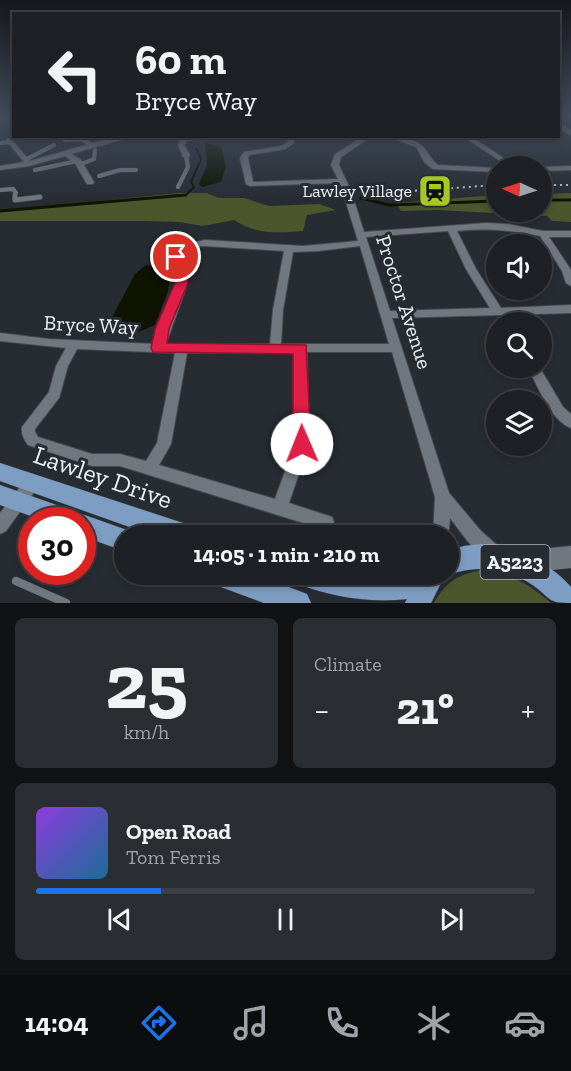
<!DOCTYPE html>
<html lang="en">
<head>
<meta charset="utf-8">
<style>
	:root { --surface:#1d2126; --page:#2a2e32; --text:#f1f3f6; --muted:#a0a3a7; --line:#3b3e43; --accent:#1a73e8 }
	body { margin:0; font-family:"Zilla Slab",serif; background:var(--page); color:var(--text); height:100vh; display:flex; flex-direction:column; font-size:22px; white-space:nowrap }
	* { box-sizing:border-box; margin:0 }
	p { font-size:20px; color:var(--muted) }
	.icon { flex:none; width:33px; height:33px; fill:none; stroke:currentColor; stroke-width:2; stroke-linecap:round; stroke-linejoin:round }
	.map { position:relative; height:603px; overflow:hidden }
	.sheet { display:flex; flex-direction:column; gap:15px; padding:15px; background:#101215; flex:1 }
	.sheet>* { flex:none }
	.top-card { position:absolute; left:12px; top:12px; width:548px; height:126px; border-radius:0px; box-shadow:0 3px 9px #0003,0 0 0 2px var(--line); background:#1d2126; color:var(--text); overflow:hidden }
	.needle { width:39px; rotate:273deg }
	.fabs { position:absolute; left:486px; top:156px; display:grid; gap:12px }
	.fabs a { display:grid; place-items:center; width:66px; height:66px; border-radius:50%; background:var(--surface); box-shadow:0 3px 9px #0003,0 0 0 2px var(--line); font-size:30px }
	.speed { position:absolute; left:18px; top:507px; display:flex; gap:12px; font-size:30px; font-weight:700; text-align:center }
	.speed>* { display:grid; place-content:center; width:78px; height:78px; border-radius:50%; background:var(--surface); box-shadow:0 3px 9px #0003,0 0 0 2px var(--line); line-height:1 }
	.speed .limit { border:9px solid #d22; background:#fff; color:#111 }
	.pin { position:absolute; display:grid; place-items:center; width:51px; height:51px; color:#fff; margin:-26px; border:3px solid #fff; border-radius:50%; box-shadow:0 2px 6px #0007 }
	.me { position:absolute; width:66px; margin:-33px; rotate:359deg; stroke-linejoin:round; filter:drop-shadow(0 0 4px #0008) }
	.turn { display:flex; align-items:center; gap:21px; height:126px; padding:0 24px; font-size:27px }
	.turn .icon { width:78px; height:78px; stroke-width:2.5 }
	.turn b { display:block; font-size:42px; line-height:51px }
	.big { font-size:45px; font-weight:700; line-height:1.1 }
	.sheet .card { flex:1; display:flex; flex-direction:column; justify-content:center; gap:9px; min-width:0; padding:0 21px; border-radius:9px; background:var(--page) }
	.sheet .dial { align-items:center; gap:0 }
	.dial b { font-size:78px; line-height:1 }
	.song { display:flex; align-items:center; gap:18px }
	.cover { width:72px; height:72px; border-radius:9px; background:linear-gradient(135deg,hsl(270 70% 55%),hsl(200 70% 35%)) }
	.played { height:6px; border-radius:3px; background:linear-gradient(90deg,var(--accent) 25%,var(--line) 25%) }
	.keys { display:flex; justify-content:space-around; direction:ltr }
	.heat { display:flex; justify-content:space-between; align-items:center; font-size:33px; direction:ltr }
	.sheet .tiles { flex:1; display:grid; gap:15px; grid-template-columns:1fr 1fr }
	.card:last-child { grid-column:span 2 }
	.trip { position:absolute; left:114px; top:525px; width:345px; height:60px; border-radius:30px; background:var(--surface); box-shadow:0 3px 9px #0003,0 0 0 2px var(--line); font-weight:700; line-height:60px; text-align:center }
	.tab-bar { display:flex; height:96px; justify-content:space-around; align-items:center; background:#0c0d0f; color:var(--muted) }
	.tab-bar .icon { width:42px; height:42px }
	.tab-bar .current { color:var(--accent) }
	.tab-bar b { font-size:27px; color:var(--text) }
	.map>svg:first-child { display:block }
	.green { fill:#4b562c }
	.water { fill:#0e1400 }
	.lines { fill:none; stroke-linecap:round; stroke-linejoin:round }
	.stream-far1 { stroke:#0e1400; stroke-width:2 }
	.stream { stroke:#0e1400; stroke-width:3 }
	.lane-far3-casing { stroke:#454a4f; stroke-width:4.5 }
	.lane-far2-casing { stroke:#454a4f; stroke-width:6 }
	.lane-far1-casing { stroke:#454a4f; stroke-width:8 }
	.lane-casing { stroke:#454a4f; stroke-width:9 }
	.street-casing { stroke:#454a4f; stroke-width:2 }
	.secondary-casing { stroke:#454a4f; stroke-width:1 }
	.primary-casing { stroke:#454a4f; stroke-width:1 }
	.lane-far3 { stroke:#71777f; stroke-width:4 }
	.lane-far2 { stroke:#71777f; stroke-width:4.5 }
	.lane-far1 { stroke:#71777f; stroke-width:6 }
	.lane { stroke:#71777f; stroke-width:8 }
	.street { fill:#71777f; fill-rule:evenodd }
	.secondary { fill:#71777f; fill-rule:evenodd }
	.primary { fill:#7d9dc2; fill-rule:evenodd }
	.rail { stroke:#c9cdd1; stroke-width:2; stroke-dasharray:2 4; stroke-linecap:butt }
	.route { fill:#e11d48; stroke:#92132f; stroke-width:1.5 }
	.labels { text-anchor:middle; stroke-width:6; stroke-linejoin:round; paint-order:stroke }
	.far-poi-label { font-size:18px; fill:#ecf0f4; stroke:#272c33; text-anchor:end }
	.shield { fill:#272c33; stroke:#b1b5ba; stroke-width:1.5 }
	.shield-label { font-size:20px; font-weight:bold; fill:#ecf0f4 }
	.street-label { font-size:21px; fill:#ecf0f4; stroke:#272c33 }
	.near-street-label { font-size:26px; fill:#ecf0f4; stroke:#272c33 }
</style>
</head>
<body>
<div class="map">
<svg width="571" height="603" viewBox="0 0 571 603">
	<rect width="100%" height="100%" fill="#272c33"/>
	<path class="green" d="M179,193H207L219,198H244L269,206L319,204L336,210L307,215L303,231C277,233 257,235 234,220L203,226L179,222L145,221H0V211Z
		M571,193V222L552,221L547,216L438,210L401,211L396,203L496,195V212H542V194Z
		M483,570C511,574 529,584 551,603H434C446,581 459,574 483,570Z"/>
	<path class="water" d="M205,143L221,147L226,167L221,182L202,187L199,184L207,165Z
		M146,265L163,267L170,277L168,291L155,325L136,333L105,331L135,274Z"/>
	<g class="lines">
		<path class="stream-far1" d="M169,196L186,195L194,187L191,182L201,159L196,148"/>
		<path class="stream" d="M361,198L389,205L496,201
			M542,200H571
			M0,211L186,195"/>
		<defs>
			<path id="lane-far3" d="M65,140L81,139L92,145
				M0,143L10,142
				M25,160L54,145
				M79,165L94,159L95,150
				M35,170L77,161
				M99,176L120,170H136
				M178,187L188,167L186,155
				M0,190L13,189L16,193"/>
			<path id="lane-far2" d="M15,195V200L40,197"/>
			<path id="lane-far1" d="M542,408L554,407"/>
			<path id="lane" d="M16,581L66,603"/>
			<path id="street" d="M558,123L571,130V135L558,128Z
				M134,136L71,154L81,160L94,182L93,184H87L75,163L65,156L29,166L0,170V166L24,162L7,141V139H11L30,161L114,137Z
				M165,136L192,138V140L187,141L184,145L190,155L189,157H183L178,145L181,140Z
				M287,136H293L294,143L285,149L249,155L248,158L253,182L338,179L331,165L335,154L364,136H372L341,157L339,165L351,191L364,232L486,223L508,224L543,231H571V237H549L571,270V286L566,283L562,271L540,236C509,230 488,228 457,231L476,269L501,308L571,305V313L392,318L449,493L480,530L499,547L501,553L499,559L493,561C474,554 462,533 450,518L448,537V536H433L435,497L392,352H307L309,444L289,503L332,517L334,522L332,527L326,530L120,466H92L28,445C24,439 21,435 22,427L49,392L56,366L66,348L0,341V333L49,339L154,344L175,288C176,274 167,259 176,246L205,240L303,246L358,241L340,183L250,186L246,184L240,158L244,152L281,146L288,142ZM448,231L466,269L490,308L390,311L366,237ZM205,246L284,251L273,310L270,344H166L186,288C186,275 180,264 182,251L191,247ZM360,246L389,344H281L283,310L293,252L318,251ZM77,349L175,353L157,443L146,461L120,454H92L38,437L35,432V429L59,398L68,366ZM295,352V444L275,499L159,465L171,444L187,353Z
				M386,136C396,136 413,138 421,145C428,151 430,159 438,165L496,168V172L433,169L425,163L416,147Z
				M462,136H470L516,166H508Z
				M571,166V170L542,171V167Z
				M528,368H540L563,407L571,414V428C550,420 538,386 528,368Z
				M32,476L37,478L39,483L37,488L6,531L0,534V513L27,478Z"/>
			<path id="secondary" d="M571,546V568L520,573L512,570L509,562L512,554L520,551Z"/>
			<path id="primary" d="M0,463L189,525L197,528L200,536H155L0,481Z
				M0,485L124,529L132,532L134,536H124V551L82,536V520H42L0,505Z
				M481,544C515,547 548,561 571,587V603C547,603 552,599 534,586C507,567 479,564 448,575L447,574L448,551L464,546Z
				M207,574H254L307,594L311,603H264L210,583Z
				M293,574H349L382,578L443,574L444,577L431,603H405L407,599C369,603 331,597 296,583Z"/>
		</defs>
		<use href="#lane-far3" class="lane-far3-casing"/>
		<use href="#lane-far2" class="lane-far2-casing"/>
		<use href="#lane-far1" class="lane-far1-casing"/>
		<use href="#lane" class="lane-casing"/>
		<use href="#street" class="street-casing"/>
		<use href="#secondary" class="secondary-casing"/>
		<use href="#primary" class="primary-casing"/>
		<use href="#lane-far3" class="lane-far3"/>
		<use href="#lane-far2" class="lane-far2"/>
		<use href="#lane-far1" class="lane-far1"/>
		<use href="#lane" class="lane"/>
		<use href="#street" class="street"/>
		<use href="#secondary" class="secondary"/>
		<use href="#primary" class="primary"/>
		<path class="rail" d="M542,185H571
			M397,192L496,185"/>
	</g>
	<linearGradient id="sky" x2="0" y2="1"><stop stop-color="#15181c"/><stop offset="0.58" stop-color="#414b5b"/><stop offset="1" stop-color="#414b5b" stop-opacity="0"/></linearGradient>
	<rect width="571" height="201" fill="url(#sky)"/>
	<path class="route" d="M176,254L182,257L188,283L169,329L167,343L306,345L311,444L309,450L302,452L296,450L293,444V354L153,352L151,348L155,329L175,283L170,257Z"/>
	<defs>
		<symbol id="station-square" viewBox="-11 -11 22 22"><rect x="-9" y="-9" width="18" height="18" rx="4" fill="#a6c821" stroke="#272c33"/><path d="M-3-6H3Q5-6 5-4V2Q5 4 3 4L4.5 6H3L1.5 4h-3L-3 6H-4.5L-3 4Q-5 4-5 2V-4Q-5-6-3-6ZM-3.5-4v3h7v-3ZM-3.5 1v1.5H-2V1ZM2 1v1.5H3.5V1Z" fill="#111"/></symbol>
	</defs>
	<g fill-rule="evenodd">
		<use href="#station-square" x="416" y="172" width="38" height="38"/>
	</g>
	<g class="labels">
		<g class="far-poi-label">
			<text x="412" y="197">Lawley Village</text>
		</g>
		<rect class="shield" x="480.5" y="545" width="69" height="34" rx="4.5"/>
		<g class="shield-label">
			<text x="515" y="569">A5223</text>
		</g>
		<g class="street-label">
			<text transform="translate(404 302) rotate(72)" y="7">Proctor Avenue</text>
			<text transform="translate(91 325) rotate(3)" y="7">Bryce Way</text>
		</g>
		<g class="near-street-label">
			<text transform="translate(103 477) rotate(19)" y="9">Lawley Drive</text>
		</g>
	</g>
</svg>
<div class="fabs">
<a><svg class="needle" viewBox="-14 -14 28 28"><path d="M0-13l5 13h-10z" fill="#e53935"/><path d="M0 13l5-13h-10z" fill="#a0a3a7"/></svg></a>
<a><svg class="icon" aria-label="sound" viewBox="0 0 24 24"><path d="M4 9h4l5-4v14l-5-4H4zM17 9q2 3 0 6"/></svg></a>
<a><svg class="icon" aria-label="search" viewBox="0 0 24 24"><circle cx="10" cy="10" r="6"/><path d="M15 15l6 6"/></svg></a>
<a><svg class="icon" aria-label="layers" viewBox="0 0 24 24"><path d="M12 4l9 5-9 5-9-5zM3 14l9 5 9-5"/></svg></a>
</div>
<div class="speed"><div class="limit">30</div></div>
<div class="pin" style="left:176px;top:257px;background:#d93025"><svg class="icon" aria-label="arrive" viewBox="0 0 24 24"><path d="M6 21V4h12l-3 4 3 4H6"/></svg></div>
<svg class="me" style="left:302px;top:444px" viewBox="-20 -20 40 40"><circle r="19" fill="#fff"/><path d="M0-13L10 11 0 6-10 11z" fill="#e11d48"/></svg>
<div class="trip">14:05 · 1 min · 210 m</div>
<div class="top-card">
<div class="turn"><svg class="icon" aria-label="left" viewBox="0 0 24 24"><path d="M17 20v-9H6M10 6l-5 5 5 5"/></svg><div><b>60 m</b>Bryce Way</div></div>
</div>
</div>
<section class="sheet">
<div class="tiles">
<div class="card dial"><b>25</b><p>km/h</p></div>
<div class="card"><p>Climate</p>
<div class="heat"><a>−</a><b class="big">21°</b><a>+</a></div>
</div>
<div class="card">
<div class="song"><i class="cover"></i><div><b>Open Road</b><p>Tom Ferris</p></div></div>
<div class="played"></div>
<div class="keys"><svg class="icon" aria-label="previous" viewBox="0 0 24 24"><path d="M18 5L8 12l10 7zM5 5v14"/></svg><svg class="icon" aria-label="pause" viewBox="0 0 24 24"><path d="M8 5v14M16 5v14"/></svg><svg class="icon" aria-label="next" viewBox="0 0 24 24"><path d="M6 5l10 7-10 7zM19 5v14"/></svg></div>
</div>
</div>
</section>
<nav class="tab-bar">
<b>14:04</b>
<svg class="icon current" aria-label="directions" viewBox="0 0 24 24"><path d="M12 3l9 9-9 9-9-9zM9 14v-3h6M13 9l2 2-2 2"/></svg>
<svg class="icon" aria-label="music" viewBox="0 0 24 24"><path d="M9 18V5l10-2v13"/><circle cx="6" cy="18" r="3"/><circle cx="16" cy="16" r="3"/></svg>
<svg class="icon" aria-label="phone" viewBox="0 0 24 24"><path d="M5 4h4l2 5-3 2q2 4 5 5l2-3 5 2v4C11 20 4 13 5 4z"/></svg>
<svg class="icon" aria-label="climate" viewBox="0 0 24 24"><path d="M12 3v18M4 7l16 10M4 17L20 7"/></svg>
<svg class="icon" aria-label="car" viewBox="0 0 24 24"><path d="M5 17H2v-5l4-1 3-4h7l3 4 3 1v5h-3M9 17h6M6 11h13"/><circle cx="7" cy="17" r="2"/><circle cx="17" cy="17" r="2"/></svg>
</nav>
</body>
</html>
